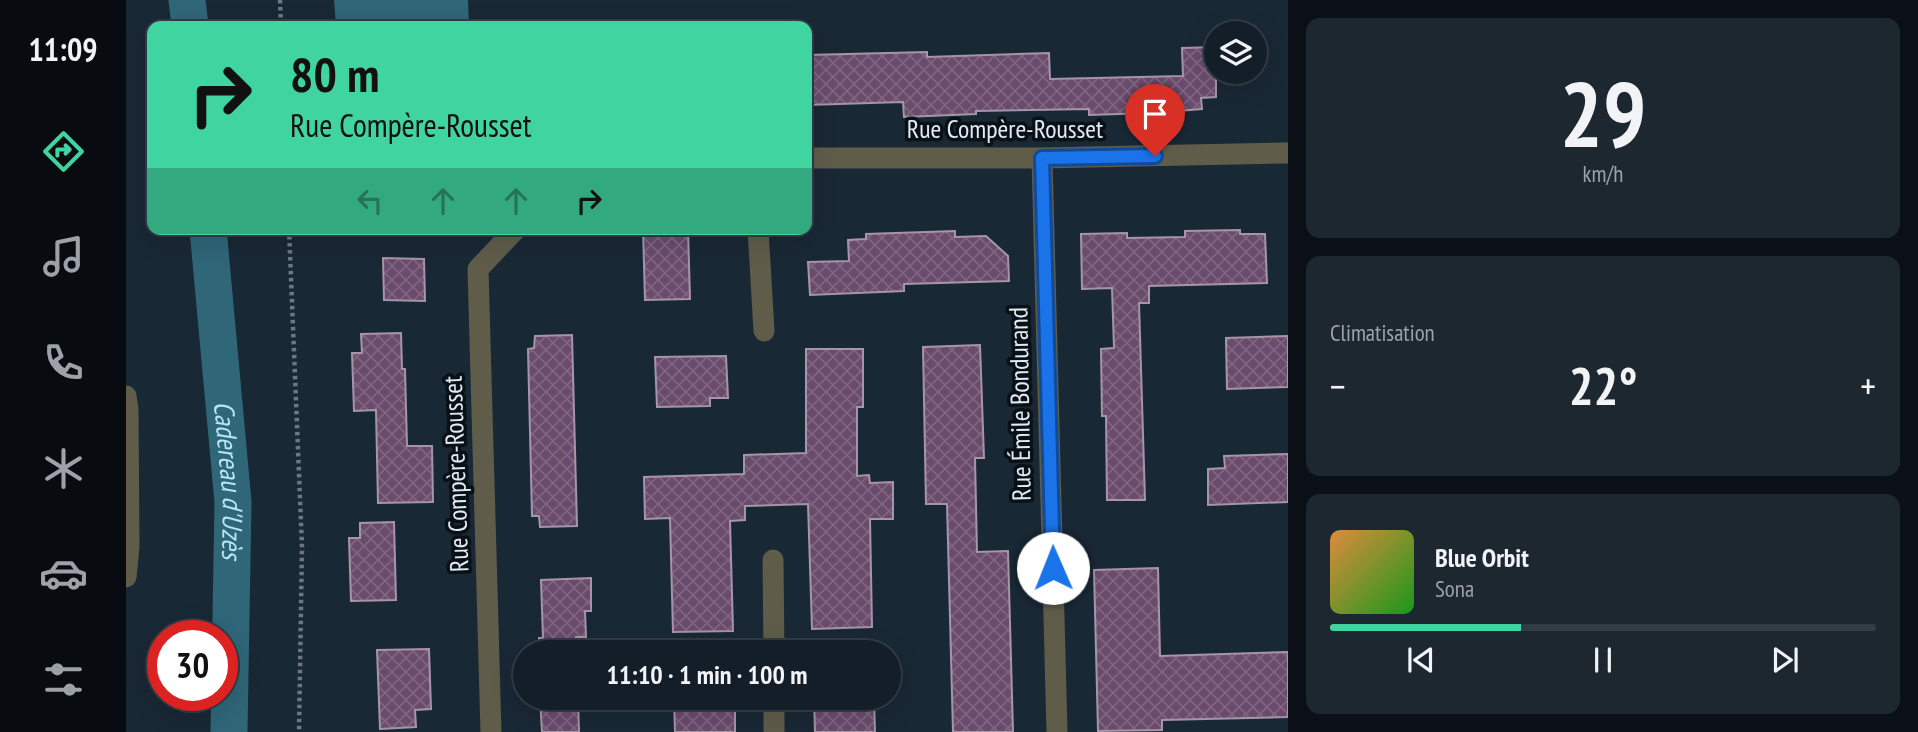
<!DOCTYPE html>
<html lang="fr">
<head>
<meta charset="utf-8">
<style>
	:root { --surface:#131e28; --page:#1c2730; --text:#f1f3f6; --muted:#9da2a8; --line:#323c45; --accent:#40d4a1 }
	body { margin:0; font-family:"PT Sans Narrow",sans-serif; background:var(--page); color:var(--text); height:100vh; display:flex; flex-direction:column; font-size:26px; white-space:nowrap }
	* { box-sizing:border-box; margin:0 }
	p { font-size:23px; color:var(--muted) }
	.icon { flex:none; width:38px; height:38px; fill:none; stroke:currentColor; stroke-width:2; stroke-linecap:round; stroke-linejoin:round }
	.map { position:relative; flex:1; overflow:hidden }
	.side { display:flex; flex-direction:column; gap:18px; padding:18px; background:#0a1016; width:630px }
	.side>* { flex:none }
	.banner { position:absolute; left:21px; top:21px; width:665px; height:214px; border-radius:14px; box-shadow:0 7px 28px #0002,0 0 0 2px var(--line); background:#40d4a1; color:#111; overflow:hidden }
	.tools { position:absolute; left:1078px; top:21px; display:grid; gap:14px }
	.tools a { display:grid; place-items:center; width:63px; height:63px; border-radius:50%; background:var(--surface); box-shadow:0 7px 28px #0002,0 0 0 2px var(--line); font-size:35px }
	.speed { position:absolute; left:21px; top:620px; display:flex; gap:14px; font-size:35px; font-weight:700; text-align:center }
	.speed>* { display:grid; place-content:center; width:91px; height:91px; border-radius:50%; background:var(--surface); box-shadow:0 7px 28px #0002,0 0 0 2px var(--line); line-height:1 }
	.speed .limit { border:10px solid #d22; background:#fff; color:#111 }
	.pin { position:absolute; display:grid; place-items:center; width:60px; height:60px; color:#fff; margin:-72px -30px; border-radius:50% 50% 50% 0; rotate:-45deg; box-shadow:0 0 7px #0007 }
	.pin .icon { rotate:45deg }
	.me { position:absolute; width:77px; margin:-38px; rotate:359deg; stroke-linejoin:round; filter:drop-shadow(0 0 5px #0008) }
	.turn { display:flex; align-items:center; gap:24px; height:147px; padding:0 28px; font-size:32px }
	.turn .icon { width:91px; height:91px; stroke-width:2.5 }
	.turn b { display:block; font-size:49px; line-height:60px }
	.lanes { display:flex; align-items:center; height:66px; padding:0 28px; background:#0003; justify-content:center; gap:35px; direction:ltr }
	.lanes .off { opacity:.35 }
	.big { font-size:52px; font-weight:700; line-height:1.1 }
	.side .tile { flex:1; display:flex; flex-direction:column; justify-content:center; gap:10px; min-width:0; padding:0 24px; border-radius:14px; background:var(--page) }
	.side .dial { align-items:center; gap:0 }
	.dial b { font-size:91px; line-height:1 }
	.song { display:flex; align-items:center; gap:21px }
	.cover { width:84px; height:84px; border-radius:10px; background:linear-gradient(135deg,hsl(30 70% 55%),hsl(120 70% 35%)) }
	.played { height:7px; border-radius:4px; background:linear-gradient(90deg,var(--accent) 35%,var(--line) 35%) }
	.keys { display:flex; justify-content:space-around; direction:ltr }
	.heat { display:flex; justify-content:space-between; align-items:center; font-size:38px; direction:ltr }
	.trip { position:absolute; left:387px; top:640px; width:388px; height:70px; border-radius:35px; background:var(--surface); box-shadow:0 7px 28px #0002,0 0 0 2px var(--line); font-weight:700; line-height:70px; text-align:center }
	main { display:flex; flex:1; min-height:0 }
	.menu { display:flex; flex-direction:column; width:126px; justify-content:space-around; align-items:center; background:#080c10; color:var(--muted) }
	.menu .icon { width:49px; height:49px }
	.menu .active { color:var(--accent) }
	.menu b { font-size:32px; color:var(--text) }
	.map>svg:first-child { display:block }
	.water { fill:#2f6678 }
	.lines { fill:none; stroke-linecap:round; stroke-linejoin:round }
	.canal { stroke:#2f6678; stroke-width:37 }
	.building { fill:url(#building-cross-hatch); stroke:#a695a7; stroke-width:2 }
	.path { stroke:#6b7883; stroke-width:4.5; stroke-dasharray:3.5 3.5; stroke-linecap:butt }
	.minor { stroke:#5f5c4a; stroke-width:21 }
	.route-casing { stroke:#114b97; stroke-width:18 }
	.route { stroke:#1a73e8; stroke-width:12 }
	.labels { text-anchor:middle; stroke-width:7; stroke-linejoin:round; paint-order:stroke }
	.street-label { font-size:26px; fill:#e1ebf4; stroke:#091016 }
	.water-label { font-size:28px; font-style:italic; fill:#b4e6f7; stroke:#091016 }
</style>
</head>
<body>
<main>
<nav class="menu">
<b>11:09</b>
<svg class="icon active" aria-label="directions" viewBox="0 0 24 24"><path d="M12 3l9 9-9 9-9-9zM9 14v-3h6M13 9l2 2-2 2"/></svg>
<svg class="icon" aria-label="music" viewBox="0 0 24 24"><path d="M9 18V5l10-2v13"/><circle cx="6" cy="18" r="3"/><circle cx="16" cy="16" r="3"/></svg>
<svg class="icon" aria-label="phone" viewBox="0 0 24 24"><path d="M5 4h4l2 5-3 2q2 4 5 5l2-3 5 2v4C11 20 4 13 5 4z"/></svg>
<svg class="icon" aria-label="climate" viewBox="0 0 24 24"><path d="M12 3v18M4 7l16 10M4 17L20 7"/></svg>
<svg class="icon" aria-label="car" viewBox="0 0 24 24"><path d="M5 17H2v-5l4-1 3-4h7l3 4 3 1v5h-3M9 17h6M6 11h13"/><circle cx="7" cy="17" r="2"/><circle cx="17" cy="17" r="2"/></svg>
<svg class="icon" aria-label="filters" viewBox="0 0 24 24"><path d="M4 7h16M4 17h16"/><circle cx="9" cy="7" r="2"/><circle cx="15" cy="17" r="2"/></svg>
</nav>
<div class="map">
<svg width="1162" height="732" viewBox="0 0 1162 732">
	<defs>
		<pattern id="building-cross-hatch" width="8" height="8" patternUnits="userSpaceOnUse" patternTransform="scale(1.75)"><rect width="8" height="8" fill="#6a4b6c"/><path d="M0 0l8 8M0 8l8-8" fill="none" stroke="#7f6582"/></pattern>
	</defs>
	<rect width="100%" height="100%" fill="#192835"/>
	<path class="water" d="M208,0H342L343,26H210Z"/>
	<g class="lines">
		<g class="canal">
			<path d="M61,0L64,26"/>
			<path id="s1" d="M82,229L107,502L103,732"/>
		</g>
	</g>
	<path class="building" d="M1090,47V97L1075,98L1076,109L1025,113L963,115V109L850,111V114L778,117L777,102L681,105V55L801,52V57L923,53L924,79L1057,76L1056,48Z
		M517,229H562L564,299L519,300Z
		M1114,230V234H1139L1141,283L1023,286V303H1013L1019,500H981L980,416H976L975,349L988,348L986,288L956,289L955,234L1001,233V238L1059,237V231Z
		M829,231V237L860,236L882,256L883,281L778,284V291L684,295L682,262L723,261L722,240L740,239V234Z
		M257,258L298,259L299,301L258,300Z
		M275,333L276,369H279L281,446H306L307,502L252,503L250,410L228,411L226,353H236L235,334Z
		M446,335L451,526L414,527L413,516H406L402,349L408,348L409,336Z
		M1162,336V387L1101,389L1100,338Z
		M854,345L858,458H849L851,552L882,551L887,732H827L821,504H800L797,347Z
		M680,349H737V407H731V476L743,475L744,483L767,482V519H744L746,627L686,629L682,504L619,506V520L604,521L607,631L547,632L544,518L519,519L518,477L618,474V455L680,453Z
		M600,356L602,398H584V406L531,407L529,357Z
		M1162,454V502L1082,505V469L1099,468L1098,456Z
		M268,522L270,600L225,601L223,538H234V523Z
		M1032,568L1034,656L1162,652V717L1036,720V730L972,731L968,570Z
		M465,578V611H459L460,637H450L451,653H413V638H417L415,580Z
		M303,649L305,709L289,710L290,727L254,729L251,650Z
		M414,698H452L453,732H416Z
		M548,698H609V732H549Z
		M688,698H748L749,732H689Z"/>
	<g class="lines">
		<path class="path" d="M154,0L155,26
			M163,229L176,547L173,732"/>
		<path class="minor" d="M681,158H916L1162,153
			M916,158L931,732
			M632,229L638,331
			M0,396L2,409L3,546L0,577
			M647,560L648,653
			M648,698V732
			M365,732L352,269L390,229"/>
	</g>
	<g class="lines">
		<defs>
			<path id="route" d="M927,568L916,158L1029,156"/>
		</defs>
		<use href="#route" class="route-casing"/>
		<use href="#route" class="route"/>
	</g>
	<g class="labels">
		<g class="street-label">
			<text x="879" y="138">Rue Compère-Rousset</text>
			<text transform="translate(894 404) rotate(-91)" y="9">Rue Émile Bondurand</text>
			<text transform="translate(330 474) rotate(-92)" y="9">Rue Compère-Rousset</text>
		</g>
		<g class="water-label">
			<text dy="10" stroke="none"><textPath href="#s1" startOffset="252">Cadereau d'Uzès</textPath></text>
		</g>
	</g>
</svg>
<div class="tools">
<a><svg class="icon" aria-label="layers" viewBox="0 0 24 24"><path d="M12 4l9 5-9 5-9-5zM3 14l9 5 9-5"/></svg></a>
</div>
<div class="speed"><div class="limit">30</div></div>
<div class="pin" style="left:1029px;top:156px;background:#d93025"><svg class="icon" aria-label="arrive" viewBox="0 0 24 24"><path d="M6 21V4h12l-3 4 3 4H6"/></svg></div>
<svg class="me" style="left:927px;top:568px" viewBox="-20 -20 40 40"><circle r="19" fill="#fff"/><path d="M0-13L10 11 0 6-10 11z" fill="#1a73e8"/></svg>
<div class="trip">11:10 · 1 min · 100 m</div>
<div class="banner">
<div class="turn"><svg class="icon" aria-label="right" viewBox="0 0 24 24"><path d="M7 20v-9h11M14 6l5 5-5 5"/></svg><div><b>80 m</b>Rue Compère-Rousset</div></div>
<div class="lanes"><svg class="icon off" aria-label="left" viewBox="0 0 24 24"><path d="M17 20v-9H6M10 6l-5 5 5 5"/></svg><svg class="icon off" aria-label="ahead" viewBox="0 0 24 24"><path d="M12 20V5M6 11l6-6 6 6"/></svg><svg class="icon off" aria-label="ahead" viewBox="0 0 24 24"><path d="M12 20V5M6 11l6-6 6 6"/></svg><svg class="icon" aria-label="right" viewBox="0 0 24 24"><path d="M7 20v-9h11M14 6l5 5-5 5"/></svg></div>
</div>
</div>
<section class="side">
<div class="tile dial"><b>29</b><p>km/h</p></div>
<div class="tile"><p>Climatisation</p>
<div class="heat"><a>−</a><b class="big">22°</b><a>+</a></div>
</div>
<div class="tile">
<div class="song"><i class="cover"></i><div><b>Blue Orbit</b><p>Sona</p></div></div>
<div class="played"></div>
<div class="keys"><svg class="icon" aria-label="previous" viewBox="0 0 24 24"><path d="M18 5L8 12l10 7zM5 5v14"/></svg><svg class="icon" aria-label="pause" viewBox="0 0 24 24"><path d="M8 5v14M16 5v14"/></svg><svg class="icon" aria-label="next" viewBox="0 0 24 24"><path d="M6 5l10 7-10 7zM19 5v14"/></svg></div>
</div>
</section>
</main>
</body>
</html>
